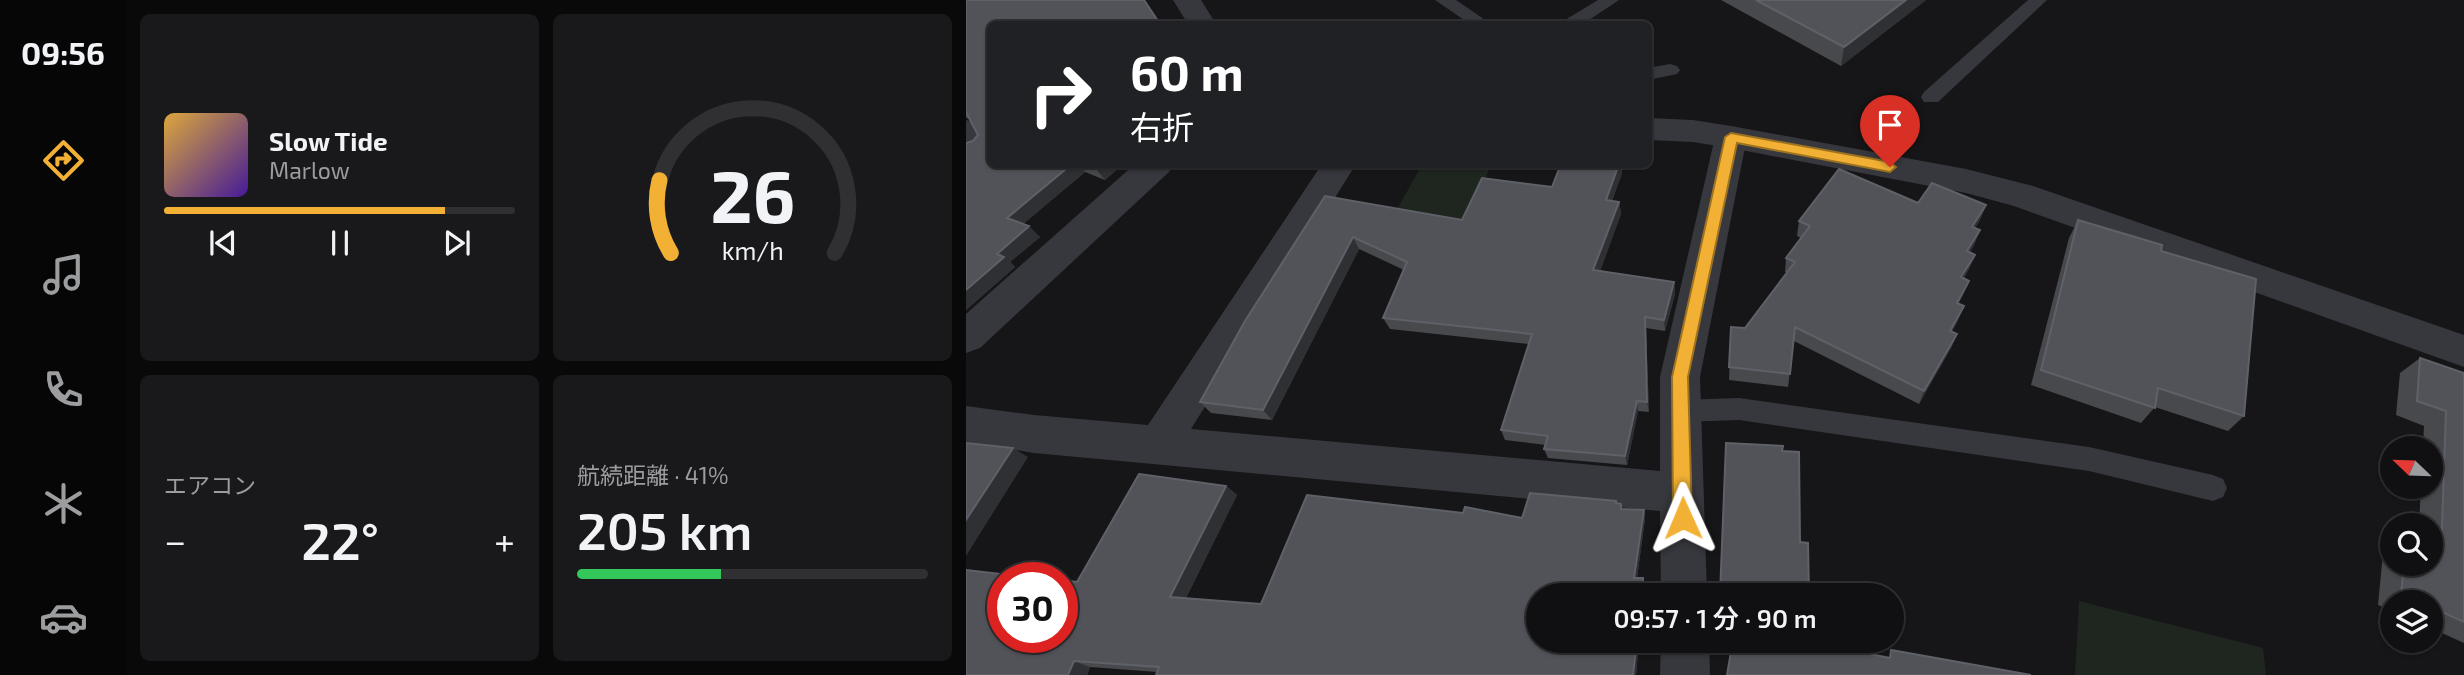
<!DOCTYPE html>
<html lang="ja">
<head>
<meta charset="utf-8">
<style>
	:root { --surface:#101012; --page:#19191b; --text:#f1f3f6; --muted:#9c9d9f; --line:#303032; --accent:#f2b134 }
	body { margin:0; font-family:"Exo 2","Noto Sans JP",sans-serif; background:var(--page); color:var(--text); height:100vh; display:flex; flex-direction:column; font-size:26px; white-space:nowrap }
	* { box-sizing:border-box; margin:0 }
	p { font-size:23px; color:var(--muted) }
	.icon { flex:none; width:38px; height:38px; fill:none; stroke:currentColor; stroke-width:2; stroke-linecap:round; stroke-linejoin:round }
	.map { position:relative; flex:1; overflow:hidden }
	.drawer { display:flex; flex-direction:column; gap:14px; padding:14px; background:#09090a; width:840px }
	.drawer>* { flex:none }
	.banner { position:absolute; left:21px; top:21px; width:665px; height:147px; border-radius:10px; box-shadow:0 2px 5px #0004,0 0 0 2px var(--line); background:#202124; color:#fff; overflow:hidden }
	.needle { width:46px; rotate:293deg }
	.tools { position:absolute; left:1414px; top:436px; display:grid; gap:14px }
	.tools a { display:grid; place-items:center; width:63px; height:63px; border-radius:50%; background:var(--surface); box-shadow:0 2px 5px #0004,0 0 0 2px var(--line); font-size:35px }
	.speed { position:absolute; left:21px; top:562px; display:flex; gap:14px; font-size:35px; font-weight:700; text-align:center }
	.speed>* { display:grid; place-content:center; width:91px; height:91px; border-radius:50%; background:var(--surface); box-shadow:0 2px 5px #0004,0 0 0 2px var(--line); line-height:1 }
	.speed .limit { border:10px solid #d22; background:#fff; color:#111 }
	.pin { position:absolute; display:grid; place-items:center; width:60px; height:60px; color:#fff; margin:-72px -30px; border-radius:50% 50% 50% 0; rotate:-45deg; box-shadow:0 0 7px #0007 }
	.pin .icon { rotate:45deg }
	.me { position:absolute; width:77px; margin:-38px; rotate:359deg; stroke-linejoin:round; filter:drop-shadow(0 0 5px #0008) }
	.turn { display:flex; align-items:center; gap:24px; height:147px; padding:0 28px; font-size:32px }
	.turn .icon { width:91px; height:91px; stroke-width:2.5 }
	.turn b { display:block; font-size:49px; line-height:60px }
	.big { font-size:52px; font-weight:600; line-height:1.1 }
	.drawer .tile { flex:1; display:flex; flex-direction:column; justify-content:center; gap:10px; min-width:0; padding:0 24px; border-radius:10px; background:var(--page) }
	.drawer .dial { align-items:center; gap:0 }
	.dial svg { height:182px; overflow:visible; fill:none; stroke:var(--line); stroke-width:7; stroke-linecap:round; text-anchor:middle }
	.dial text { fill:var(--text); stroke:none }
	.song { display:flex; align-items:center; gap:21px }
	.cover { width:84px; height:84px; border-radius:10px; background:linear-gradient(135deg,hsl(40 70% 55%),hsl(260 70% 35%)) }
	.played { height:7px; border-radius:4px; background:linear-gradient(90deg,var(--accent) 80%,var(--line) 80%) }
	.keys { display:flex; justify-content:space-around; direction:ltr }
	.heat { display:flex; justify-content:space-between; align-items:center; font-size:38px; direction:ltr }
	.charge { height:10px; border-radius:5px; background:linear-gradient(90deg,#34c759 41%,var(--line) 0) }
	.drawer .tiles { flex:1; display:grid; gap:14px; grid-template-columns:repeat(2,1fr) }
	.trip { position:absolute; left:560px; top:583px; width:378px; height:70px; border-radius:35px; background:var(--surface); box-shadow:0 2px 5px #0004,0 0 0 2px var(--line); font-weight:600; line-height:70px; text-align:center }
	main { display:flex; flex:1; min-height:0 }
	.tabs { display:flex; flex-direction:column; width:126px; justify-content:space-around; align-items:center; background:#060607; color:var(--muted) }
	.tabs .icon { width:49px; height:49px }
	.tabs .current { color:var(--accent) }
	.tabs b { font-size:32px; color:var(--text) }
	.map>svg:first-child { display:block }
	.green { fill:#1e261f }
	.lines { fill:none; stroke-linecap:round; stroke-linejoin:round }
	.service { fill:#37383d; fill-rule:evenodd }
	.minor { fill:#37383d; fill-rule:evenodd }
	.tertiary { fill:#37383d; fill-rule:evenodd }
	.wall { fill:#47494d }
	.shaded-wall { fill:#2f3033 }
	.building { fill:#525359; stroke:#5f6168; stroke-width:2 }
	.route { fill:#f2b134; stroke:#9d7322; stroke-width:2 }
</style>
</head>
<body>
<main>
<nav class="tabs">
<b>09:56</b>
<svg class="icon current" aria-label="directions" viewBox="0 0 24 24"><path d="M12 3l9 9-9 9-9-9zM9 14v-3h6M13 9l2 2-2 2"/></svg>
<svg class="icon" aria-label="music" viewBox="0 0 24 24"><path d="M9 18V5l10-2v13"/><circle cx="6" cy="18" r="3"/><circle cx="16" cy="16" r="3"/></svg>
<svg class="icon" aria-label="phone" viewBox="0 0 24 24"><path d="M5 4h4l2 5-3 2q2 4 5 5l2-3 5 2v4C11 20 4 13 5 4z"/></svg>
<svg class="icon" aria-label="climate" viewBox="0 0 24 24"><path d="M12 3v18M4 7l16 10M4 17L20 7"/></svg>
<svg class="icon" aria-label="car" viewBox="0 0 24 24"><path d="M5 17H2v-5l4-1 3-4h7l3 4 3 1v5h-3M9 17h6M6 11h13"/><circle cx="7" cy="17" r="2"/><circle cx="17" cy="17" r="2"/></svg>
</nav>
<section class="drawer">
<div class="tiles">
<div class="tile">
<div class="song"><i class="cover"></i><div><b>Slow Tide</b><p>Marlow</p></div></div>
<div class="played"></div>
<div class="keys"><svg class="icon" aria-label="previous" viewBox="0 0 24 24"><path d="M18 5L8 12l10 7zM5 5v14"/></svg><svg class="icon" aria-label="pause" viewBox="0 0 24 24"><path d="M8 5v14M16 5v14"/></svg><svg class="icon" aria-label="next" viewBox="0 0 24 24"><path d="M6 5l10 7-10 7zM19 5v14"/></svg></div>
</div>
<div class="tile dial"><svg viewBox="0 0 100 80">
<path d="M14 69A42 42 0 1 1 86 69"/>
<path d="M14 69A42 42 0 0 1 9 37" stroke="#f2b134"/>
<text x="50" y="56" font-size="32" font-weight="700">26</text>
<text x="50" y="72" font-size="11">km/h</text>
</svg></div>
<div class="tile"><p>エアコン</p>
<div class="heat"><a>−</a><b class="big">22°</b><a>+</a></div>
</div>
<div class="tile"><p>航続距離 · 41%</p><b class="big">205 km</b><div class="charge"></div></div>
</div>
</section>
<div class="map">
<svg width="1498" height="675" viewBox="0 0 1498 675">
	<rect width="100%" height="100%" fill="#161618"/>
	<path class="green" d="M456,165H525L497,231L426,218Z
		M1113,601L1297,648L1300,675H1109Z"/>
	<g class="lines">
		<path class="service" d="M469,0H490L525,24H504Z
			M632,0H653L617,24H596L599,20Z
			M1062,0H1081L972,102H958L955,97L958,92Z
			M704,64L711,66L714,70L711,74L682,80V68Z
			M0,120L7,122L20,144L17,149L10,151L3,149L0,145Z
			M773,398L1123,447L1247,475L1257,479L1261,488L1257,497L1247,501L1123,471L773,420L715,422L706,419L702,411L706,403L715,400Z"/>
		<path class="minor" d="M765,126L776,129L781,137L734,377L741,595H695L694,511L68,453L0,442V406L68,415L182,425L356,164H390L225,429L694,471V377L749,137L754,129Z
			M169,164H207L203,172L14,348L0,353V314Z
			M695,640H743L744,675H694Z"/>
		<path class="tertiary" d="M207,0H235L250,24H222Z
			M682,118L727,120L765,126L1000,169L1067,186L1498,335V367L1048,206L1000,193L765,148L727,142L682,140Z"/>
	</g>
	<path class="wall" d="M0,0L24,164H157L139,180L119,172L57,224L74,237L44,262L49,267L0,310V143L7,141L12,135L4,119L0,118Z
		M755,0H960L875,66Z
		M595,164H655L656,173L646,201L653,202L655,214L634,271L708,282L709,294L699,331L680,328L683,412L672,411L661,465L582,458L578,449L580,445L539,440L535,430L563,344L424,329L417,318L438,270L393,249L306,420L245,413L234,402L359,196L496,220L586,187Z
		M952,203L1020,205L1014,220L1009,228L1014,230L1008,245L1004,252L1009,255L1003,269L998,278L997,295L992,304L998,306L986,332L991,334L985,348L953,404L828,341L822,387L763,380L765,327L779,328L821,273L819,272L820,258L835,238L831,236L833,221Z
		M1112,220L1195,251L1278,416L1262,431L1189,407L1175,423L1065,385L1103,238Z
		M1454,358L1498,373V643L1465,628V602H1426V611L1412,605L1417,553L1426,548V564H1465V525H1453L1455,486H1465V448H1457L1458,426L1430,415L1434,373Z
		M260,486L271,495L220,598L295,604L497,513L556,518L650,501L651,503L657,509L678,510L679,519L671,578H677L679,586L572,640H673L670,675H190L191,672L124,667L121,675H0L111,582Z"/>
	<path class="shaded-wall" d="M940,0H960L875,66L878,47Z
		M106,164H112L119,172L52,228L41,218Z
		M136,164H157L139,180L130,169Z
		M653,164H655L656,173L642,212L640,200Z
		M653,202L655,214L630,282L627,270Z
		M1020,205L1014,220L1000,242L1006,227Z
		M63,226L74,237L44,262L49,267L0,310V290L31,254Z
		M1014,230L1008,245L995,266L1001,251Z
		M387,237L393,249L306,420L297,410Z
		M1009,255L1003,269L990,292L995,277Z
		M1003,281L997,295L985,317L991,303Z
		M708,282L709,294L699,331L698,320Z
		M998,306L992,321L979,345L984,331Z
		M679,317L680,328L683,412L681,402Z
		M991,334L985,348L953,404L958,391Z
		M671,401L672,411L661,465L659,456Z
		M47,448L62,457L0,556V520Z
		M260,486L271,495L217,604L204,597Z
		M678,510L679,519L670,585L668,578Z
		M677,578L679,586L678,595H676Z
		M671,640H673L670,675H667Z
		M108,661L124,667L121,675H102Z"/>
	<path class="building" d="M0,0H178L194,24H24V164H106L41,218L63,226L31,254L38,257L0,290V143L7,141L12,135L0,112Z
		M790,0H940L878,47Z
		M117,164H136L130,169Z
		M595,164H653L640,200L653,202L627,270L708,282L698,320L679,317L681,402L671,401L659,456L578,449L582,436L535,430L566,334L417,318L441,262L387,237L297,410L234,402L279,321L359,196L496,220L516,178L586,187Z
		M873,169L952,203L966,183L1020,205L1006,227L1014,230L1001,251L1009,255L995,277L1003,281L991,303L998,306L984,331L991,334L958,391L829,327L824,374L763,367L765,327L779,328L829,262L820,258L844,226L833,221Z
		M1112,220L1196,245L1195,251L1290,279L1278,416L1192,388L1189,408L1075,370Z
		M1454,358L1498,373V622L1465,607V602H1452L1435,595L1438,564H1465V551L1475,555L1480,411L1451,401Z
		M0,443L47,448L0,520Z
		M760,443L817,446L816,451L833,452L834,542L842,543L843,595H754Z
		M173,474L260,486L204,597L295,604L341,495L497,513L499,507L556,518L564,493L650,501V503L655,504V509L678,510L668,578H677L676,595H572V640H671L667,675H190L193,667L108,661L102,675H0V570L70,578H37V637H96V580L111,582Z
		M767,640H844V642L924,658L925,650L1065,675H761Z"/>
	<path class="route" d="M765,133L924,162L930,167L924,172L771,143L722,377L726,518L723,524L717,527L710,524L707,518L706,377L759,137Z"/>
</svg>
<div class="tools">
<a><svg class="needle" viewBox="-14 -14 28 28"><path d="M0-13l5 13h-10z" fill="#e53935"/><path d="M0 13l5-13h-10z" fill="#9c9d9f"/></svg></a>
<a><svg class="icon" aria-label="search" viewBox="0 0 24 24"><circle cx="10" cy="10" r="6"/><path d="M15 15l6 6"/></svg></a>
<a><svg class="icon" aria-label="layers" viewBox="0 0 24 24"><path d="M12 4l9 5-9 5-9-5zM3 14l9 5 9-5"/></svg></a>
</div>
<div class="speed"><div class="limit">30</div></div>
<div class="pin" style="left:924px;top:167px;background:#d93025"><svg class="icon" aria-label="arrive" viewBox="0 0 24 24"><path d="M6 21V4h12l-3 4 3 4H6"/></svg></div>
<svg class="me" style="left:717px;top:518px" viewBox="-20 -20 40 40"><path d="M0-17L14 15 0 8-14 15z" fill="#f2b134" stroke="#fff" stroke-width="4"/></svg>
<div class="trip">09:57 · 1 分 · 90 m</div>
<div class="banner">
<div class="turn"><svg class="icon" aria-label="right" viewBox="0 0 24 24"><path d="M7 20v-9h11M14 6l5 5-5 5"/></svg><div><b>60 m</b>右折</div></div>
</div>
</div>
</main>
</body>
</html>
